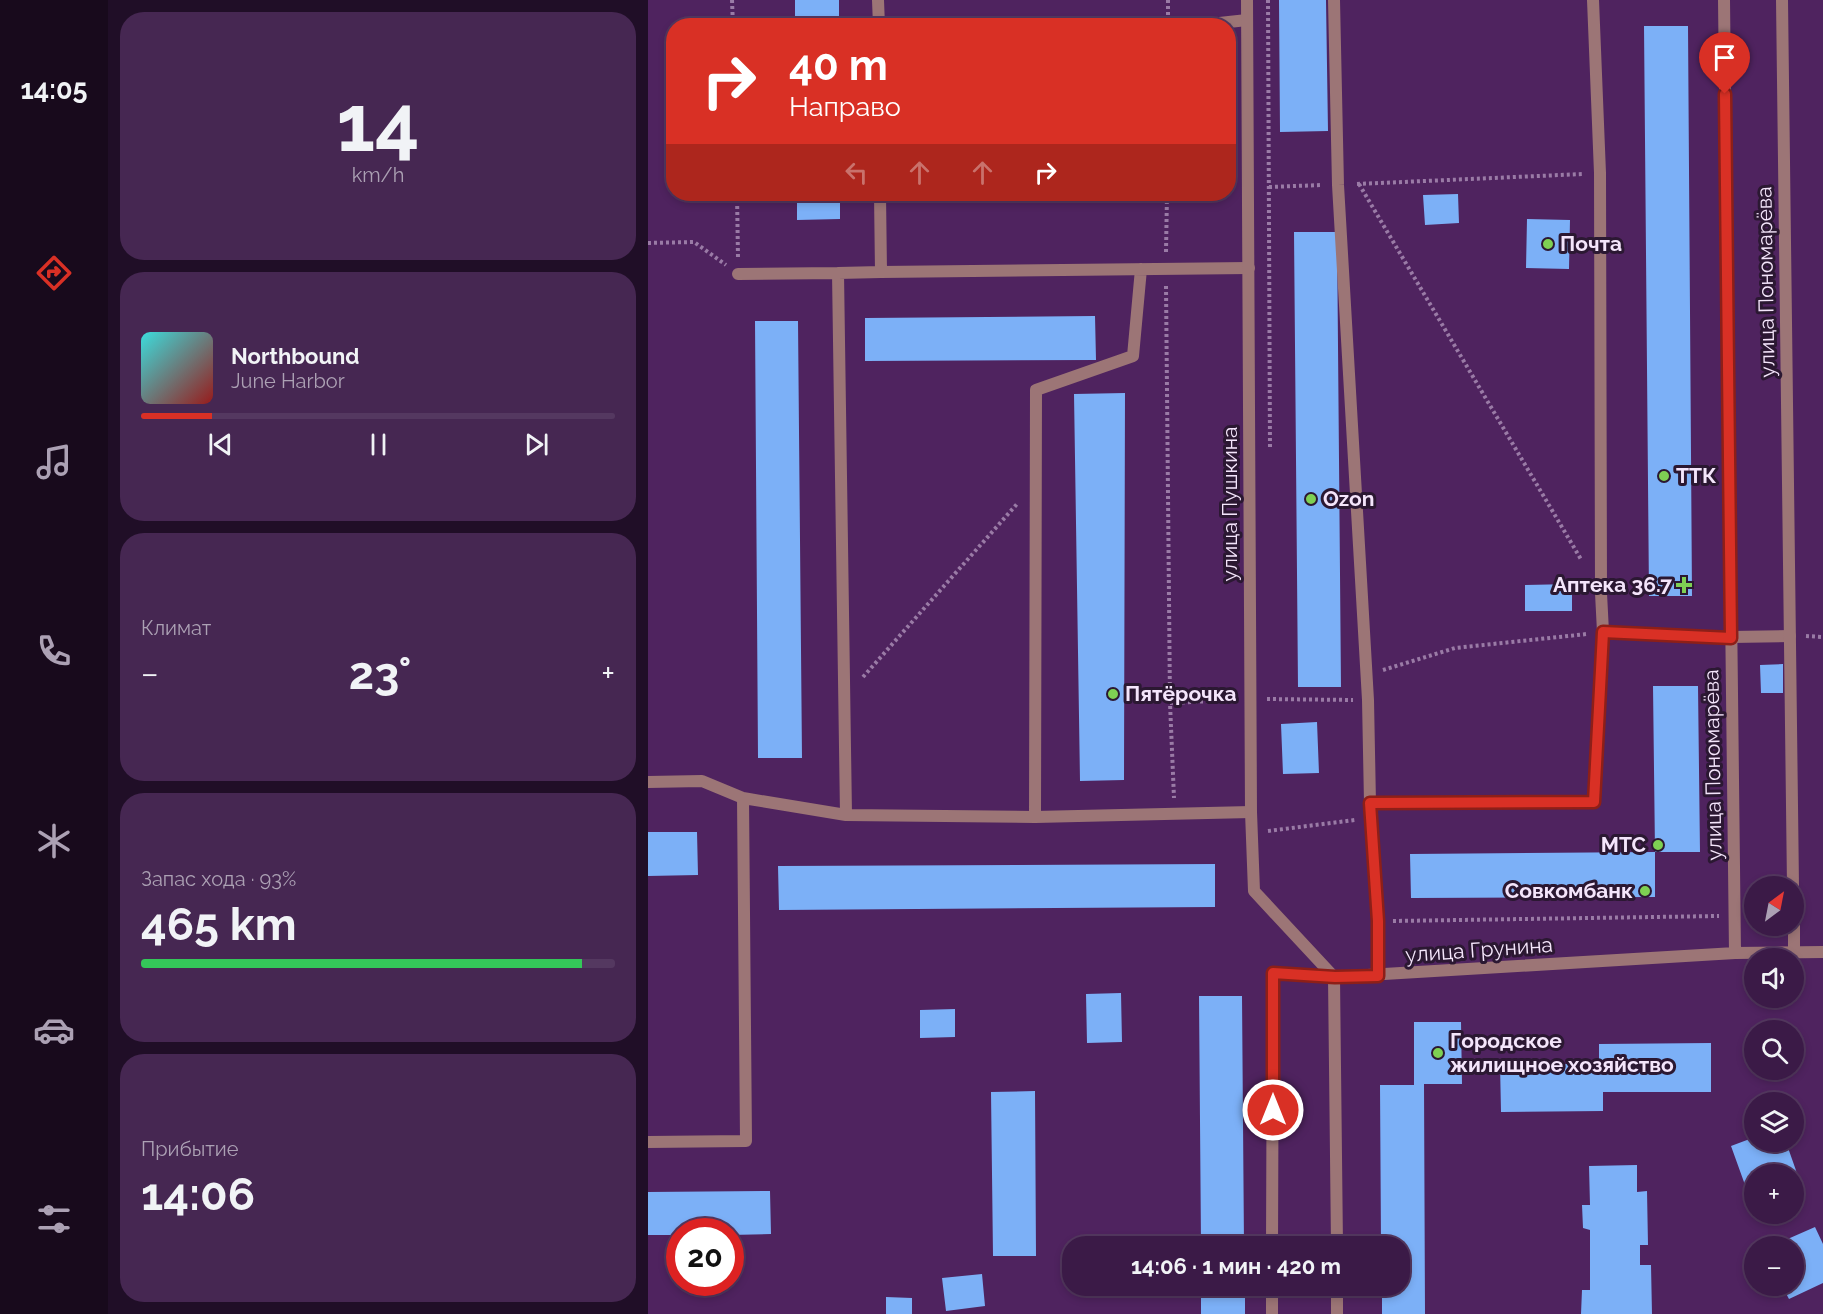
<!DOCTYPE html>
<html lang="ru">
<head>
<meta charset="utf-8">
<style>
	:root { --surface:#3b1a47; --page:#462752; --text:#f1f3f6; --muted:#aca1b4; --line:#543860; --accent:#d93025 }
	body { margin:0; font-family:Raleway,sans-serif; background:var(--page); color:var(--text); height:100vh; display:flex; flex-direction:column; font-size:22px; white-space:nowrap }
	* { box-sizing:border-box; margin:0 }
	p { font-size:20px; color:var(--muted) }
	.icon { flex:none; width:33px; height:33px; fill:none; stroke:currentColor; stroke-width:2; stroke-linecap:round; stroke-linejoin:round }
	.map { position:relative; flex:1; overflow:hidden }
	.details { display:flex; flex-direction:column; gap:12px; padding:12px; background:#200e27; width:540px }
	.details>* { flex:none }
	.top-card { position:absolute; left:18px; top:18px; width:570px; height:183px; border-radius:24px; box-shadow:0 3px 9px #0003,0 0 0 2px var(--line); background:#d93025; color:#fff; overflow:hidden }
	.needle { width:39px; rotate:32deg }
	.controls { position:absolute; left:1096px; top:876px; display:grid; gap:12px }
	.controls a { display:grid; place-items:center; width:60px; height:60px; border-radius:50%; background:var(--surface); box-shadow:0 3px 9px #0003,0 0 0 2px var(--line); font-size:30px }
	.speed { position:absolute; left:18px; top:1218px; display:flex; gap:12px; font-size:30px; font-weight:700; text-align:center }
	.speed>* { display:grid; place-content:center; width:78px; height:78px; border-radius:50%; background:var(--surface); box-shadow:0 3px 9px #0003,0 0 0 2px var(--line); line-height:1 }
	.speed .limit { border:9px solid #d22; background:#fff; color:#111 }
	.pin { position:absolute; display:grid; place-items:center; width:51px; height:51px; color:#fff; margin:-62px -26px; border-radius:50% 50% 50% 0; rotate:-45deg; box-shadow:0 0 6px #0007 }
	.pin .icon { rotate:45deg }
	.me { position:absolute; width:66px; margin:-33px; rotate:0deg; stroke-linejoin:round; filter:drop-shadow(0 0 4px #0008) }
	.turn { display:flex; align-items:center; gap:21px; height:126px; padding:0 24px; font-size:27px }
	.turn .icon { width:78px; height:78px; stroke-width:2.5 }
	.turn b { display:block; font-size:42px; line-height:51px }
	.lanes { display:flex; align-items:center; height:57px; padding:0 24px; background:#0003; justify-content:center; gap:30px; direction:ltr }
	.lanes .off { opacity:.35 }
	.big { font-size:45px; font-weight:700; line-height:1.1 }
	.details .card { flex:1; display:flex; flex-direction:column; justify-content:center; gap:9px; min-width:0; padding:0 21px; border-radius:24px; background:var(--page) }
	.details .dial { align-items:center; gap:0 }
	.dial b { font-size:78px; line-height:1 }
	.song { display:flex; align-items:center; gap:18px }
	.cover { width:72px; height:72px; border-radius:9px; background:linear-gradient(135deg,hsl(180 70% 55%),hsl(0 70% 35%)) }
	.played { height:6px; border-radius:3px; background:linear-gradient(90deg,var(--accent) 15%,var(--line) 15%) }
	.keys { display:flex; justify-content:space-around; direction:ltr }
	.heat { display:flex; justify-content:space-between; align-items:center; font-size:33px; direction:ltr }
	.charge { height:9px; border-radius:4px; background:linear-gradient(90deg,#34c759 93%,var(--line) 0) }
	.trip { position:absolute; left:414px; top:1236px; width:348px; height:60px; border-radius:24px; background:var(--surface); box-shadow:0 3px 9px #0003,0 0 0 2px var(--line); font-weight:700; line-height:60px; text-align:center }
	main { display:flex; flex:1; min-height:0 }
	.menu { display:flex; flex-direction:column; width:108px; justify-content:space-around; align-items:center; background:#180a1c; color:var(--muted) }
	.menu .icon { width:42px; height:42px }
	.menu .active { color:var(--accent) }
	.menu b { font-size:27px; color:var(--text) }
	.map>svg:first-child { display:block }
	.building { fill:#7cb0f7 }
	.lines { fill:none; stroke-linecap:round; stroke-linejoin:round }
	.path { stroke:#9a7ba6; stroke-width:4; stroke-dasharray:3 3; stroke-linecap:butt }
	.lane { stroke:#9c7576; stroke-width:12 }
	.street { stroke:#9c7576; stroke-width:12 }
	.route-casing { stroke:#8d1f18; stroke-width:15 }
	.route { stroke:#d93025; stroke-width:10 }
	.poi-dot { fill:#7ed053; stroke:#2b1832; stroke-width:2 }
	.labels { text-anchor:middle; stroke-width:6; stroke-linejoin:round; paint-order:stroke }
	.poi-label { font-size:21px; font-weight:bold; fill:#f4e5fb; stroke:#2b1832; text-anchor:start }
	.street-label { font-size:21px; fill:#f4e5fb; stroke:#2b1832 }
</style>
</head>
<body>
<main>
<nav class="menu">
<b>14:05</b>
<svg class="icon active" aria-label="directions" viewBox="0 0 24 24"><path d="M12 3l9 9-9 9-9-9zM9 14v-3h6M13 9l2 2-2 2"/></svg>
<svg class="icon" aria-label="music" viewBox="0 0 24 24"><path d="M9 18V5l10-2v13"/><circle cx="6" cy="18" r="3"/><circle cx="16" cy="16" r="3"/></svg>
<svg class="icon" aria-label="phone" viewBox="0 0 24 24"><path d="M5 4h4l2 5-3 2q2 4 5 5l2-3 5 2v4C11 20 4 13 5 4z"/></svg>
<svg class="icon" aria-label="climate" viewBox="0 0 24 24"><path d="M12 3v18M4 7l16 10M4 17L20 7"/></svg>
<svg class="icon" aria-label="car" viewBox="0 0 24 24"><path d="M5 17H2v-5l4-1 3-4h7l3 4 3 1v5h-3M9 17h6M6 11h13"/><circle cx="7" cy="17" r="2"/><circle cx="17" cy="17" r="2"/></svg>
<svg class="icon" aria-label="filters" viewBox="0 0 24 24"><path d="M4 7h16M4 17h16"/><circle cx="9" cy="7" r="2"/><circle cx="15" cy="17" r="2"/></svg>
</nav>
<section class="details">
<div class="card dial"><b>14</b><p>km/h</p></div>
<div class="card">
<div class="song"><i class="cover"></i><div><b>Northbound</b><p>June Harbor</p></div></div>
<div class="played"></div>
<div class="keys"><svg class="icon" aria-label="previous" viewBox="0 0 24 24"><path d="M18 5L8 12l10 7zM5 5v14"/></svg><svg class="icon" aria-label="pause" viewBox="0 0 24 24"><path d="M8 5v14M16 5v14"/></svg><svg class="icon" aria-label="next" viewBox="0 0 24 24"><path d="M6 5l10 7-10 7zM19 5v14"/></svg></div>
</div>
<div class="card"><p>Климат</p>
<div class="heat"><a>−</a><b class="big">23°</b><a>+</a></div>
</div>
<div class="card"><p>Запас хода · 93%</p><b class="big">465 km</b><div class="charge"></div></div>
<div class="card"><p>Прибытие</p><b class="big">14:06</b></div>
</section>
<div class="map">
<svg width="1175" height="1314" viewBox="0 0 1175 1314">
	<rect width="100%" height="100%" fill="#4f235f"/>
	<path class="building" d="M147,0H191V26H147Z
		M631,0H678L680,131L632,132Z
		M996,26H1040L1044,596H1001Z
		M149,194H192V219L149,220Z
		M810,194L811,223L777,225L775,195Z
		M879,219L922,220L921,269L878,268Z
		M646,232H689L693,687H650Z
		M447,316L448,360L217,361V318Z
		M107,321H150L154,758H110Z
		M477,393L476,780L432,781L426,394Z
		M924,584V611H877V585Z
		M1135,664V693H1113L1112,665Z
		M1005,686H1050L1052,852H1007Z
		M669,722L671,773L635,774L633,724Z
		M0,832H49L50,875L0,876Z
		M1007,852V897L763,898L762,854Z
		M567,864V907L131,910L130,866Z
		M473,993L474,1042L439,1043L438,994Z
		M551,996H594L596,1246H553Z
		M307,1009V1037L272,1038V1010Z
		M766,1022H813L814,1084H776L777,1314H734V1286H752V1246H733L732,1085H766Z
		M1063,1043V1092H955V1111L853,1112L852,1064H951V1044Z
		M387,1091L388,1256H345L343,1092Z
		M1107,1137V1142H1138L1151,1179L1146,1180V1174H1107V1194L1101,1196L1083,1146Z
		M989,1165V1192L999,1191L1000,1245H992V1265H1003L1004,1314H933L934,1290H942V1230L935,1228L934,1205H942L941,1166Z
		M122,1191L123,1234L82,1235V1232H32V1235H0V1192Z
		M1167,1227L1175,1244V1283L1141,1299L1134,1286H1146V1246H1124Z
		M334,1274L337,1306L298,1311L294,1278Z
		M553,1286H597V1314H553Z
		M238,1297L264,1298V1314H238Z"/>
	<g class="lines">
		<path class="path" d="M84,0L85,26
			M520,0V26
			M620,0L622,450
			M709,184L935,174
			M711,184L934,561
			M621,187L674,185
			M89,194L90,258
			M0,243L46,242L78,265
			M518,252L519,194
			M518,286L522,703L526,798
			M1158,636L1175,637
			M735,670L807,648L939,634
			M215,677L369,504
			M619,699L705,700
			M522,703L585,700
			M620,831L707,820
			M745,921L1071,916"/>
		<path class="lane" d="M230,0L231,26
			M686,0L690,185L720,700L722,803
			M544,26L599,20
			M232,194L233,272L601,268
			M90,274L190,273
			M955,632L1083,637L1142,636
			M0,782L54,781L95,798L198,815L387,817L603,812
			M198,815L190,273L233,272
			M387,817L388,390L485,356L493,269
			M730,976V921L722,803L946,802L955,632L953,593L952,173L945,0
			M0,1142L98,1141L95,798
			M624,1246L625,973L686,977
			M624,1314V1286"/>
		<path class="street" d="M599,0L603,812L606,891L686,977
			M1076,0L1087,953
			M1134,0L1145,886
			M1146,926V952
			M689,1246L686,977L1087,953L1175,952
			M689,1286V1314"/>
	</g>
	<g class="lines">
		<defs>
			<path id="route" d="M625,1110V973L687,977L730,976V921L722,803L946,802L955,632L1083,638L1077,94"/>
		</defs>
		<use href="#route" class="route-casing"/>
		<use href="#route" class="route"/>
	</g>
	<g class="poi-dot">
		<circle cx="900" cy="244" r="6"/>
		<circle cx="1016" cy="476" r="6"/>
		<circle cx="663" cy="499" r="6"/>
		<path d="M1033 576h6v6h6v6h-6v6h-6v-6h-6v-6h6z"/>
		<circle cx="465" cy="694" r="6"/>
		<circle cx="1010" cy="845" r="6"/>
		<circle cx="997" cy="891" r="6"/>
		<circle cx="790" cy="1053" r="6"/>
	</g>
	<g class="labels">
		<g class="poi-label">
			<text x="912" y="251">Почта</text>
			<text x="1028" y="483">ТТК</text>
			<text x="675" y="506">Ozon</text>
			<text x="1024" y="592" text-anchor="end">Аптека 36.7</text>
			<text x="477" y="701">Пятёрочка</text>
			<text x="998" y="852" text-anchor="end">МТС</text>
			<text x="985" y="898" text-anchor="end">Совкомбанк</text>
			<text x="802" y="1048">Городское<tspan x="802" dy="24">жилищное хозяйство</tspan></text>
		</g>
		<g class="street-label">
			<text transform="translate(1118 282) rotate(-91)" y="7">улица Пономарёва</text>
			<text transform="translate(582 504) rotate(-90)" y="7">улица Пушкина</text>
			<text transform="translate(1065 765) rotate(-91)" y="7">улица Пономарёва</text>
			<text transform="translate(831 950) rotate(-4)" y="7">улица Грунина</text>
		</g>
	</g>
</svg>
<div class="controls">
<a><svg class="needle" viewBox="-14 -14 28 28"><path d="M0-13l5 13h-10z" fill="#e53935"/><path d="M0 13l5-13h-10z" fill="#aca1b4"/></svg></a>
<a><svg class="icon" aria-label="sound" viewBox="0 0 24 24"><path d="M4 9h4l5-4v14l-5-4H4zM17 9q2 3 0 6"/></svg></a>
<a><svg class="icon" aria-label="search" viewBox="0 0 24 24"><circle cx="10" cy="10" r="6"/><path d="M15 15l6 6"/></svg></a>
<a><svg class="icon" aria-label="layers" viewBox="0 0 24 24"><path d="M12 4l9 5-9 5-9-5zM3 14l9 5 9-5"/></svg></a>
<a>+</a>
<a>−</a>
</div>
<div class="speed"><div class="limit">20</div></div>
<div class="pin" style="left:1077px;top:94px;background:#d93025"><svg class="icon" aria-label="arrive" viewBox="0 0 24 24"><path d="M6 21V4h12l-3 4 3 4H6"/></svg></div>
<svg class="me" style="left:625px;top:1110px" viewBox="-20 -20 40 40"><circle r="17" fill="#d93025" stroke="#fff" stroke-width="3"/><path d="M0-11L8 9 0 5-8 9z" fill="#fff"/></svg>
<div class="trip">14:06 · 1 мин · 420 m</div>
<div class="top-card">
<div class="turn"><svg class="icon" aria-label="right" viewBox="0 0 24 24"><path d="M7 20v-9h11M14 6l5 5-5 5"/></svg><div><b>40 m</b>Направо</div></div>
<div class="lanes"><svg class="icon off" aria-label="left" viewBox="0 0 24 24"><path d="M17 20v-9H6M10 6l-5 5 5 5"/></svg><svg class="icon off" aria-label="ahead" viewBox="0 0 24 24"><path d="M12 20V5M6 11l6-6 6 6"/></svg><svg class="icon off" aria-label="ahead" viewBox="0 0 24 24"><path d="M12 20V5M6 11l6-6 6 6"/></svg><svg class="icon" aria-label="right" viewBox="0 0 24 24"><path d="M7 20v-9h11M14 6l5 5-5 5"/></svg></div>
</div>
</div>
</main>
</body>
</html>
